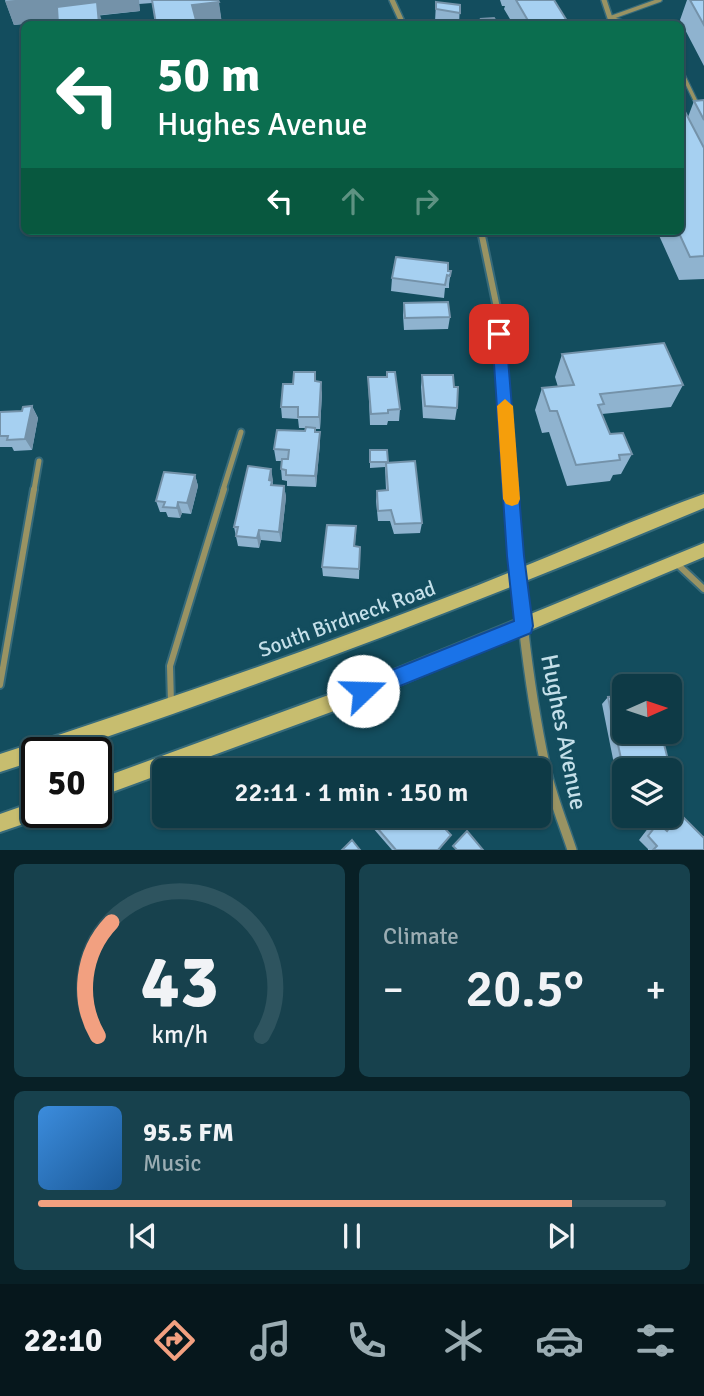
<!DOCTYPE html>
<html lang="en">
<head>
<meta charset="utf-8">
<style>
	:root { --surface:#0e3a46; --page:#17414d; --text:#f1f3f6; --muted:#9badb3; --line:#2e545f; --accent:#f2a080 }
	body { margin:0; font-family:Signika,sans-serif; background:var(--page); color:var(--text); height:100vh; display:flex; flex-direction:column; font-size:26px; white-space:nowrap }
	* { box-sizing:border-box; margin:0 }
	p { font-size:23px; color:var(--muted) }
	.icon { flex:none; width:38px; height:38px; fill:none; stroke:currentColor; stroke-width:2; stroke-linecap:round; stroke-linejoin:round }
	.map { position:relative; height:850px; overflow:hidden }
	.details { display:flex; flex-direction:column; gap:14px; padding:14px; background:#082026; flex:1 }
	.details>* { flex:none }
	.hud { position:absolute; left:21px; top:21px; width:663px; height:214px; border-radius:10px; box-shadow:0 2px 5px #0004,0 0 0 2px var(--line); background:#0b6e4f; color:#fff; overflow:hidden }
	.needle { width:46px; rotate:87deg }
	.tools { position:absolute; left:612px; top:674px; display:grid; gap:14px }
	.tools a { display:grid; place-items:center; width:70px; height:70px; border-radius:10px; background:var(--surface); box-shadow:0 2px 5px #0004,0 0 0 2px var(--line); font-size:35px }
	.speed { position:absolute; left:21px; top:737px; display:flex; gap:14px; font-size:35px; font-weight:700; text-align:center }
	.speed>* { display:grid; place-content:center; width:91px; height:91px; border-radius:50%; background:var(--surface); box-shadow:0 2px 5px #0004,0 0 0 2px var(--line); line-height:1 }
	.speed .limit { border:4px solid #111; border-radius:10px; background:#fff; color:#111 }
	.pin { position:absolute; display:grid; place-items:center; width:60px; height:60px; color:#fff; margin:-30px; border-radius:14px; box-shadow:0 4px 10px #0006 }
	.me { position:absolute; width:77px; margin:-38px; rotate:69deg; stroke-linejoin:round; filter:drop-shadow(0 0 5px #0008) }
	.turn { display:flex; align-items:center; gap:24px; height:147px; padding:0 21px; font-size:32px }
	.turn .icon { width:91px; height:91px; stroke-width:2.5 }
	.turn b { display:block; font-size:49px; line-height:60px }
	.lanes { display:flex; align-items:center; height:66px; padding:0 21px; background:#0003; justify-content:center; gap:35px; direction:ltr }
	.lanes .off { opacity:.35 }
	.big { font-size:52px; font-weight:600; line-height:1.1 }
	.details .widget { flex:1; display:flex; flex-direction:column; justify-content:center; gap:10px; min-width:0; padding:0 24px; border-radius:10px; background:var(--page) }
	.details .dial { align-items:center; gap:0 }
	.dial svg { height:182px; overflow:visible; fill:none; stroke:var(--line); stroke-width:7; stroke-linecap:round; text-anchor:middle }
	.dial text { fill:var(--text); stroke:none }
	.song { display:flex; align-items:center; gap:21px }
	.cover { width:84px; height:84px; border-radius:10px; background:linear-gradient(135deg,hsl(210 70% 55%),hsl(210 70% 35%)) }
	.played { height:7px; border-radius:4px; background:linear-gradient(90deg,var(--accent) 85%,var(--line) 85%) }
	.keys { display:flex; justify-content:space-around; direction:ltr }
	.heat { display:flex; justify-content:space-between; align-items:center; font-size:38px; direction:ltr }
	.details .tiles { flex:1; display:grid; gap:14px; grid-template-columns:1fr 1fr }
	.widget:last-child { grid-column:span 2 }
	.trip { position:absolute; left:152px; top:758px; width:399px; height:70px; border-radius:10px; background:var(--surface); box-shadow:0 2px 5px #0004,0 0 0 2px var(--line); font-weight:600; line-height:70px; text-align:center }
	.tab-bar { display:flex; height:112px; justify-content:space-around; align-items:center; background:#06171c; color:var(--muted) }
	.tab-bar .icon { width:49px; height:49px }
	.tab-bar .active { color:var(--accent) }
	.tab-bar b { font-size:32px; color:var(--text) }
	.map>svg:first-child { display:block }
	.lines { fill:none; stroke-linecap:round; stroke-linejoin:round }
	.lane-far2-casing { stroke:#366a7a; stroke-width:6 }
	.lane-far1-casing { stroke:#366a7a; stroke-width:9 }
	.lane-casing { stroke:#366a7a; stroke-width:10 }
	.street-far2-casing { stroke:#366a7a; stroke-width:8 }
	.street-far1-casing { stroke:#366a7a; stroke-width:10 }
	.street-casing { stroke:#366a7a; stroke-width:12 }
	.secondary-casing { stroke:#366a7a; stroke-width:4 }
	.lane-far2 { stroke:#999363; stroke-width:3.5 }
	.lane-far1 { stroke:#999363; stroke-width:5 }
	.lane { stroke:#999363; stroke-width:6 }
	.street-far2 { stroke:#999363; stroke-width:5 }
	.street-far1 { stroke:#999363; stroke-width:6 }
	.street { stroke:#999363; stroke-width:9 }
	.secondary { fill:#c7bd6f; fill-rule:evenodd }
	.wall { fill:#8fb3cf }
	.shaded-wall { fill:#7492a9 }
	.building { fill:#a6d0f1; stroke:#7492a9; stroke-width:2 }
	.route { fill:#1a73e8; stroke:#114b97; stroke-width:2 }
	.slow { fill:#f59e0b }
	.labels { text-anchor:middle; stroke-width:7; stroke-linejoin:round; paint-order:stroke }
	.street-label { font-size:21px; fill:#c4dfe9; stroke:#134d5e }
	.near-street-label { font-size:24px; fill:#c4dfe9; stroke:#134d5e }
</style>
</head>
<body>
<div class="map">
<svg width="704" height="850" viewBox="0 0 704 850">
	<rect width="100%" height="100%" fill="#134d5e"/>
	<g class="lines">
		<defs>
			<path id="lane-far2" d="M610,18L660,0
				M610,18L629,24
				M681,71L698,106"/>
			<path id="lane-far1" d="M34,490L39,461
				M223,490L241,432"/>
			<path id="lane" d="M675,562L704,589
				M0,685L34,489
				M171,704L170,666L224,489"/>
			<path id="street-far2" d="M392,0L403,24
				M604,0L610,18"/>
			<path id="street-far1" d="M481,231L497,308L511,490"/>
			<path id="street" d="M511,489C518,582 526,677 546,769C552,796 563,823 572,850"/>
			<path id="secondary" d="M704,494V508C501,593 297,672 89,743L60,752H37V760L0,772V754C149,706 296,655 442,599C530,566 616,526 704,494Z
				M704,543V557L364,700L173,770H164V773L96,798V780L364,682Z
				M37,801V812H46L44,817L0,832V814Z"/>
		</defs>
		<use href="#lane-far2" class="lane-far2-casing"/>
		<use href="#lane-far1" class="lane-far1-casing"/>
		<use href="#lane" class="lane-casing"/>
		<use href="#street-far2" class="street-far2-casing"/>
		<use href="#street-far1" class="street-far1-casing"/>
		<use href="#street" class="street-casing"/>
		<use href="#secondary" class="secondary-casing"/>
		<use href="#lane-far2" class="lane-far2"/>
		<use href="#lane-far1" class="lane-far1"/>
		<use href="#lane" class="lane"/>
		<use href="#street-far2" class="street-far2"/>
		<use href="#street-far1" class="street-far1"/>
		<use href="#street" class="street"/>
		<use href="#secondary" class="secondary"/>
	</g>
	<path class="wall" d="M5,0H218L222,24H156L152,3L139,4L140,11L14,25Z
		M500,0H554L567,21L566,24H513L504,9L505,6H502Z
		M687,0H704V66L680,20Z
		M436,2L460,5L459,24L435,22Z
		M704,100V279L679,280L657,231H681L688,117L694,101Z
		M448,271H451L449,284V288H445L444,298L391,291L392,278Z
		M404,303L450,317L448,329L404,330L403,315Z
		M562,354L683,385L671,407L602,414L610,434L632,454L621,474L613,475L610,481L567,486L549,432L542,433L535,410L542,388L558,387L555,377Z
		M315,372L316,381L322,393L320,429H315L320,443L316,487L287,486V481L282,480L281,469V461H276L274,449L305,431L306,428H299L298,419L282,418L281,407L293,384Z
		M387,372L400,409L399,421H388L387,425H370L368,377H387Z
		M422,375L457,408L455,420L423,418L421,387Z
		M32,406L38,418L32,450L14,451L12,447H0V412L22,411Z
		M370,450L388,463L422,523L420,533L394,534L390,521H378L376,501L377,491L386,490L385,467L370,468Z
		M271,469L273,485L284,486L286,497L281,542L261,540L259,548L238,546L234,527Z
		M195,475L198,486L191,514L182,513L180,518L168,517L166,512H160L156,501Z
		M356,526L355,546L360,547L359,579L323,576L322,567Z
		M608,697L625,770V779H617L602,704Z
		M680,814L702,836H704V850H648V849L639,840L649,827L658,823L663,828L671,819Z
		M367,816L448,839L439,850H392L366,820Z"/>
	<path class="shaded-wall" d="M15,0H139L140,11L100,15L103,24H99L98,15L14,25L5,1Z
		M219,2L222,24H196L192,5Z
		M321,382L322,393L320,429L319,417Z
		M32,406L38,418L32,450L25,439Z
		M320,432V443L316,487L315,476Z
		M271,469L273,480L272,483L274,491L269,480Z
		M195,475L198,486L191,514L187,503Z
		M284,486L286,497L281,542L279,532Z
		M178,502L182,513L180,518L177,508Z
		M259,530L261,540L259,548L257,538Z"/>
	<path class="building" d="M152,0H218L219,2L192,5L197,24H156Z
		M516,0H554L567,21L530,24Z
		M690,0H704V25Z
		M97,2L99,24H58L57,7Z
		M436,2L460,5V13L436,9Z
		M494,18L497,23L483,24L481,19Z
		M704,100V120L694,101Z
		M681,104L704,148V256L690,257L678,231H681Z
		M396,257L448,263V271H451L450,276L447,275L445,285L392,278Z
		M448,302L450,317L405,318L404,303Z
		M664,343L683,385L600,394L604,404L598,405L610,434L623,433L632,454L619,455L620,460L576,465L557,411H550L542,388L574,385L562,354Z
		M294,372H315V381L321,382L319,417H298V407H281L283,384H293Z
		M387,372H395L400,409L388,410V413L371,414L368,377H387Z
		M422,375H453L454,387H458L457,408L425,406Z
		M32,406L25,439L7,440L8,436H0V412L22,411L23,407Z
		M306,427L315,428V432H320L315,476L286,475V470L281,469L282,459H288L289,450L274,449L277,430L305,431Z
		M370,450H387L388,462H370Z
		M415,461L422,523L395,524L391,510L378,511L377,491L388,490L386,463Z
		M248,466L271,469L269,480L272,481L271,485L284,486L279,532L259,530L257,538L236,536L238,527H234Z
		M164,472L195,475L187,503L178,502L177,508L163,507L165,502L156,501Z
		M327,525L356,526L354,546L360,547L359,569L322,567Z
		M625,696V732H661L671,772L670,770H625L624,773L608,697Z
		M680,814L704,838V850H653L657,846L648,836L658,823L667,831Z
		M367,816H433L451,835L438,850H396Z
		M467,831L483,850H457L453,846Z
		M352,840L360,850H342Z"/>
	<path class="route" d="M499,328L506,334L524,556L533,626L531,633L363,701L357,698L354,691L357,684L514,621L507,556L492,334Z"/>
	<path class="slow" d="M505,399L513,406L520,499L518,504L512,506L506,504L503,499L497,406Z"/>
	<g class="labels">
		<g class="street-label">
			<text transform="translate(347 619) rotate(-20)" y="7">South Birdneck Road</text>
		</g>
		<g class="near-street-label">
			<text transform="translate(564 732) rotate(79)" y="8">Hughes Avenue</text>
		</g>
	</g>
</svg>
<div class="tools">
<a><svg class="needle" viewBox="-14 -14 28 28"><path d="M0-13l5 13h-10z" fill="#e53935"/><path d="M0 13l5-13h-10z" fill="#9badb3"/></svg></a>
<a><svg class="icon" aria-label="layers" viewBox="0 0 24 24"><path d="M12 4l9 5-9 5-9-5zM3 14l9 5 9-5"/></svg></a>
</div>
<div class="speed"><div class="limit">50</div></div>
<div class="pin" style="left:499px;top:334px;background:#d93025"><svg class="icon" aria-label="arrive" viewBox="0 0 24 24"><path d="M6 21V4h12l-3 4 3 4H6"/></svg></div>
<svg class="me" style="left:363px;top:691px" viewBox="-20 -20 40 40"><circle r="19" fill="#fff"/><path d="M0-13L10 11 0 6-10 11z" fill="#1a73e8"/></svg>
<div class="trip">22:11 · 1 min · 150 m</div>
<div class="hud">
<div class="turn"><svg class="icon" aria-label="left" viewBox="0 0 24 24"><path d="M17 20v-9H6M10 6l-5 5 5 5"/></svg><div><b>50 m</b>Hughes Avenue</div></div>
<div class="lanes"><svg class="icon" aria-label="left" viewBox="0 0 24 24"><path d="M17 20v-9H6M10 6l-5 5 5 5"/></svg><svg class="icon off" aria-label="ahead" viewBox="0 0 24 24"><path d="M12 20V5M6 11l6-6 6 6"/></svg><svg class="icon off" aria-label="right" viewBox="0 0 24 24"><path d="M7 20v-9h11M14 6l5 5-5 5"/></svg></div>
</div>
</div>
<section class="details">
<div class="tiles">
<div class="widget dial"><svg viewBox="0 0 100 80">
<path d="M14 69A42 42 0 1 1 86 69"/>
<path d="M14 69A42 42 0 0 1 20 19" stroke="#f2a080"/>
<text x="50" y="56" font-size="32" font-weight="700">43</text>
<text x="50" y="72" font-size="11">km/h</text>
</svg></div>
<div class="widget"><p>Climate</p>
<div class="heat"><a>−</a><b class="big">20.5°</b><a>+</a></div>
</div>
<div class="widget">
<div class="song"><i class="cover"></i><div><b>95.5 FM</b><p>Music</p></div></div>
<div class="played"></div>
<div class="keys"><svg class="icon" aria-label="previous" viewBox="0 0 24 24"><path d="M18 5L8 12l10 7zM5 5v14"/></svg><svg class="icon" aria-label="pause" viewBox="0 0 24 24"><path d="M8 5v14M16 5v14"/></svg><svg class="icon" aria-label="next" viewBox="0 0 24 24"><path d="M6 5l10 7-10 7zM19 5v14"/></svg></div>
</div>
</div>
</section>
<nav class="tab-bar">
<b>22:10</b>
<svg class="icon active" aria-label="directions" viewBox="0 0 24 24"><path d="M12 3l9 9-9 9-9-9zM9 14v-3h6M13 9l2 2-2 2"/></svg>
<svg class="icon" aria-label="music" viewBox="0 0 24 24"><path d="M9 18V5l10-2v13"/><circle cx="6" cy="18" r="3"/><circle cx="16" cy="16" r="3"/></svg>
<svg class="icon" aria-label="phone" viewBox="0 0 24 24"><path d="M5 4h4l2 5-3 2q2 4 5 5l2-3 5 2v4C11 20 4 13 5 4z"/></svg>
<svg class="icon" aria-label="climate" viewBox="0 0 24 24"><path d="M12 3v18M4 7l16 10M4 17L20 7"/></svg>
<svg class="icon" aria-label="car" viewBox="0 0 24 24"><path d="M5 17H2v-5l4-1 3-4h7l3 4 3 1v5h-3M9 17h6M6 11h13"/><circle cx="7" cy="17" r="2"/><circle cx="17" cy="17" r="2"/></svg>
<svg class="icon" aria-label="filters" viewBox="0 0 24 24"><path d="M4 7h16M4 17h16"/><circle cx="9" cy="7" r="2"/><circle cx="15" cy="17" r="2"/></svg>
</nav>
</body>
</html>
